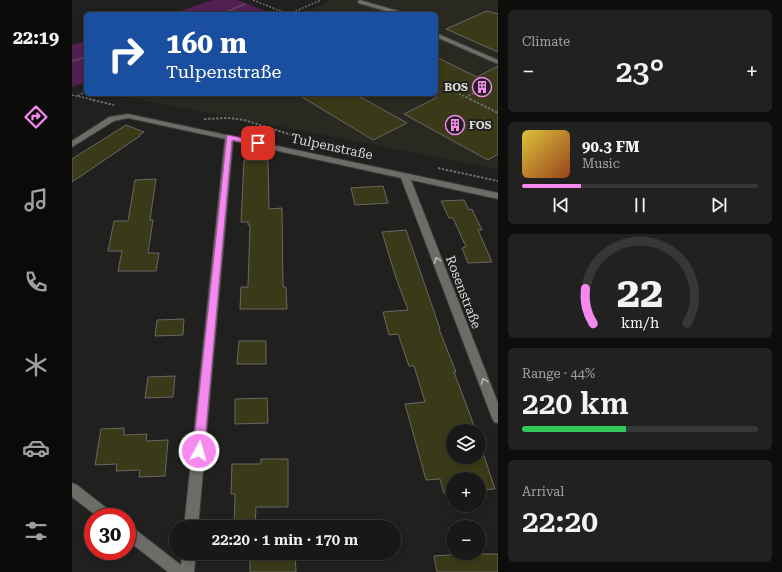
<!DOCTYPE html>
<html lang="en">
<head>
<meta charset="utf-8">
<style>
	:root { --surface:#181916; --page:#21221f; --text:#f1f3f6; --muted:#9fa0a1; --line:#363835; --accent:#f589ef }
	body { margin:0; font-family:"Roboto Serif",serif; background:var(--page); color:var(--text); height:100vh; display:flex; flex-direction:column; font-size:15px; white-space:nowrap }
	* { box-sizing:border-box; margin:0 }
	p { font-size:13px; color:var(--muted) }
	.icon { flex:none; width:22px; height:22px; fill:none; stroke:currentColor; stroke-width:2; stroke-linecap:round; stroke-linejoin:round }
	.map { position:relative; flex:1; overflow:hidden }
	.side { display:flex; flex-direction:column; gap:10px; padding:10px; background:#0d0e0c; width:284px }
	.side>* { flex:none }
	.hud { position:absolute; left:12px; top:12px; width:354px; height:84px; border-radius:6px; box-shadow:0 2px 6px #0003,0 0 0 1px var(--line); background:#1a4fa0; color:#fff; overflow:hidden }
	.controls { position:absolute; left:374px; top:424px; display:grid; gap:8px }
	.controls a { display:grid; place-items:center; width:40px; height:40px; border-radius:50%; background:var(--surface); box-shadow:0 2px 6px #0003,0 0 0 1px var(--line); font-size:20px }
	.speed { position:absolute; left:12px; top:508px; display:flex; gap:8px; font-size:20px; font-weight:700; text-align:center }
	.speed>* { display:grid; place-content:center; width:52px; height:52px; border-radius:50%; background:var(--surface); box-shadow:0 2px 6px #0003,0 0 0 1px var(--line); line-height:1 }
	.speed .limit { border:6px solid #d22; background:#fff; color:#111 }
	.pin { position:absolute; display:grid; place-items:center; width:34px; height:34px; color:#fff; margin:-17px; border-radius:8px; box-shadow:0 2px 6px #0006 }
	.me { position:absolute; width:44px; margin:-22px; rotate:6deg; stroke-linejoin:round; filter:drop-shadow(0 0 3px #0008) }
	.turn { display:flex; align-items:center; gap:14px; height:84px; padding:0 16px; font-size:18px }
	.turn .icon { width:52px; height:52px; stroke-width:2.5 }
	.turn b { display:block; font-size:28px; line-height:34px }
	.big { font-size:30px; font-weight:600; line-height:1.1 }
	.side .widget { flex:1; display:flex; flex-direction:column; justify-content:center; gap:6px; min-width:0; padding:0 14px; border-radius:6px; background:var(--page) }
	.side .dial { align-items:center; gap:0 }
	.dial svg { height:104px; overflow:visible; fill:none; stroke:var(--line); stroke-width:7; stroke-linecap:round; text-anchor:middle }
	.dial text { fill:var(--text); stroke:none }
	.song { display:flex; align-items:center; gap:12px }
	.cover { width:48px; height:48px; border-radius:6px; background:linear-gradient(135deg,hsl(50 70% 55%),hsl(20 70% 35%)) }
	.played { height:4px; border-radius:2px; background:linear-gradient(90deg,var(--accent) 25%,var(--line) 25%) }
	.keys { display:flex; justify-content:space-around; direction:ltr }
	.heat { display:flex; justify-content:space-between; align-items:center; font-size:22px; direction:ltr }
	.charge { height:6px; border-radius:3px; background:linear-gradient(90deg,#34c759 44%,var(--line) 0) }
	.trip { position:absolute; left:97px; top:520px; width:232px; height:40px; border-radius:20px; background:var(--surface); box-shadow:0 2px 6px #0003,0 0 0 1px var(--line); font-weight:600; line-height:40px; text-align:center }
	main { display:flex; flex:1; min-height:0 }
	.tab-bar { display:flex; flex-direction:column; width:72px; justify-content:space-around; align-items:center; background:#0a0a09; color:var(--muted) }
	.tab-bar .icon { width:28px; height:28px }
	.tab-bar .active { color:var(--accent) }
	.tab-bar b { font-size:18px; color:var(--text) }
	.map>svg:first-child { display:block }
	.built { fill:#292921 }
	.green { fill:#531e51 }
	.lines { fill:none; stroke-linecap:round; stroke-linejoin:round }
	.stream { fill:#594259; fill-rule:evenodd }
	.building { fill:#3a3918; stroke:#686865 }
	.street-casing { stroke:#3b3b3a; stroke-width:2 }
	.path-far1 { stroke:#6e6f6d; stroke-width:1.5; stroke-dasharray:2 1.5; stroke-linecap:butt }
	.path { stroke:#6e6f6d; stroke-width:2; stroke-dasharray:2.5 1.5; stroke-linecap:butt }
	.street { fill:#6c6c69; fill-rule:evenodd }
	.oneway { stroke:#b8b8b6 }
	.route { fill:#f589ef; stroke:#9f599b }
	.labels { text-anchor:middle; stroke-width:4; stroke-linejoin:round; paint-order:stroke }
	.far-poi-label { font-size:11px; font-weight:bold; fill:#d8d8d7; stroke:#20211e; text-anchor:end }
	.street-label { font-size:13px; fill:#d8d8d7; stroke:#20211e }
</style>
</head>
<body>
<main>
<nav class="tab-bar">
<b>22:19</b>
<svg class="icon active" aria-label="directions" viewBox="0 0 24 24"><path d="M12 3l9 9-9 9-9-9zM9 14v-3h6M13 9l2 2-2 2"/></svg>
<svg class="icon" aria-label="music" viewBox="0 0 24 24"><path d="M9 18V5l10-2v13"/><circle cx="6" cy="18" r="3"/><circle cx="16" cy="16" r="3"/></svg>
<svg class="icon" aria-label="phone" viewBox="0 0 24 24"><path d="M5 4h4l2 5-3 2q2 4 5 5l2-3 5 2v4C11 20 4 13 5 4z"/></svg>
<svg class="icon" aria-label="climate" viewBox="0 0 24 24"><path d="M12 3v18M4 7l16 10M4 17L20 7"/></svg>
<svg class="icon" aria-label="car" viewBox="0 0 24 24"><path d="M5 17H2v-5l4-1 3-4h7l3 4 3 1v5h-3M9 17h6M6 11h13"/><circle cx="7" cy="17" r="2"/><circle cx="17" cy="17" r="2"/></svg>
<svg class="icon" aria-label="filters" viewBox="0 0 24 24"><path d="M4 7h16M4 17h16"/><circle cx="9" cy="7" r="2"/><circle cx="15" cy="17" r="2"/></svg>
</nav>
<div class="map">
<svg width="426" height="572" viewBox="0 0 426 572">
	<rect width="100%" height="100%" fill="#20211e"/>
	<path class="built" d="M259,0H426V169L40,94H364V14H231Z"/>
	<path class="green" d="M141,0H166L200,14H99Z
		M14,41V82L0,87V45Z"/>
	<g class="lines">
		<path class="stream" d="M172,3L175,4L152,14H147Z
			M14,56V58L0,62V60Z"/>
	</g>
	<path class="building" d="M415,11L426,14V52L374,29Z
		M364,57L405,77L426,66V154L416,160L332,114L364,98Z
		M225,94H283L335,123L301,140Z
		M54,125L72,132L67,135L68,136L0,182V159Z
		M172,160H196L197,209L210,208L211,287H214L215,309H168L169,287H176L178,225H176V222H169Z
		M84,179L78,220H81L76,253H87L84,271H46L50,251H36L42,221H56L63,180Z
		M311,186L316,203L283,205L279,188Z
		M392,200L397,210L400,209L410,230H406L420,262L396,263L390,248L394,247L381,218H377L369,201Z
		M334,230L368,329H367L384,372H382L404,431H381V457H407V441L423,489L407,490V479H381V492L372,493L368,479L354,480L333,404L353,402L342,366H337L326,334L317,335L311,312L336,310L324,278L310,232Z
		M112,319L111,335L83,336L85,320Z
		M167,341H194V364H165Z
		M103,376L101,397L73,398L76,377Z
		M195,398L196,423L163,424V399Z
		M52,428V435L75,434L74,441L96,440L93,476L67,477L68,470L44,471L45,464L23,465L29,429Z
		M189,459H216V507H184L183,527H162L163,494H159L160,464H189Z
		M178,553H223L224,572H178Z
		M391,554H426V572H365L362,556Z"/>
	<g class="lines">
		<defs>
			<path id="street" d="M288,0L333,13L334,14H324L286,3V1Z
				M364,33L426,60V64L364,37Z
				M56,114L426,193V199L339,180L426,403V423L422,422L420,418L329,178L161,141L126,527H112L153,139L56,118L42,121L0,147V141L37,117Z
				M0,483L5,485L41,513L43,517H26L0,497Z
				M55,525L60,527L109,565L110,553H124L122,572H96L55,540Z"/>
		</defs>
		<use href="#street" class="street-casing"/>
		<path class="path-far1" d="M181,0L216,14
			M217,14L249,0
			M387,94L394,97L404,92
			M0,95L22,100
			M6,96L14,91
			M394,97L400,100"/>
		<path class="path" d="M17,99L42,105
			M398,99L426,113
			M132,119L156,118L172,120L242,142
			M366,168L426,181"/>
		<use href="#street" class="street"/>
	</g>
	<defs><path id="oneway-chevron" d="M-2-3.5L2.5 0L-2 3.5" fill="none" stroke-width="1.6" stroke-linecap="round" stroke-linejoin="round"/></defs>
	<g class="oneway">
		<use href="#oneway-chevron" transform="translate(365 260) rotate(-111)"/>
		<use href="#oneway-chevron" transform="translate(412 381) rotate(-111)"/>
	</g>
	<path class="route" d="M155,135L186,141L190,143L186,146L160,140L132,451L131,454L127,456L123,454L121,451Z"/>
	<defs>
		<symbol id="building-ring" viewBox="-11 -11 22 22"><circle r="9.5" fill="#20211e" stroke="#f589ef" stroke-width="1.5"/><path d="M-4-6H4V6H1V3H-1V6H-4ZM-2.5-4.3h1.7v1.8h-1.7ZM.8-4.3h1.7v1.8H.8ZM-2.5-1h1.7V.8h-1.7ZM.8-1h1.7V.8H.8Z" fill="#f589ef"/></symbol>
	</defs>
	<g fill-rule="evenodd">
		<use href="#building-ring" x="399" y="76" width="22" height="22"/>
		<use href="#building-ring" x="372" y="114" width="22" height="22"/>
	</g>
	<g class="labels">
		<g class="far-poi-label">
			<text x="396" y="91">BOS</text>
			<text x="397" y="129" text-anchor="start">FOS</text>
		</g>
		<g class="street-label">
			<text transform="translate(260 146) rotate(12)" y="5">Tulpenstraße</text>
			<text transform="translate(392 292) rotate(69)" y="5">Rosenstraße</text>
		</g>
	</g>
</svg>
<div class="controls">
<a><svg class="icon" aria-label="layers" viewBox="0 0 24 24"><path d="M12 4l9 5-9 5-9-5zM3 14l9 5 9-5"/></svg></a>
<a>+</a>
<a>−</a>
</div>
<div class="speed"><div class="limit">30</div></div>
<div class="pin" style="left:186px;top:143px;background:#d93025"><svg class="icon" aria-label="arrive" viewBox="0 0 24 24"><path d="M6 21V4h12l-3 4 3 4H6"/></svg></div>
<svg class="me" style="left:127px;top:451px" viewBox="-20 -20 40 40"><circle r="17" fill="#f589ef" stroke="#fff" stroke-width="3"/><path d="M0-11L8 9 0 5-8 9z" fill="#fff"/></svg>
<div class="trip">22:20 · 1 min · 170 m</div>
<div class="hud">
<div class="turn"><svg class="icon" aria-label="right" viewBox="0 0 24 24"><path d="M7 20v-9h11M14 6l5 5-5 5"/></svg><div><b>160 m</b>Tulpenstraße</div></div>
</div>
</div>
<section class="side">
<div class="widget"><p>Climate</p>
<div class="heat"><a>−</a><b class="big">23°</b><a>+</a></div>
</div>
<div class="widget">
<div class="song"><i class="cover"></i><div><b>90.3 FM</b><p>Music</p></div></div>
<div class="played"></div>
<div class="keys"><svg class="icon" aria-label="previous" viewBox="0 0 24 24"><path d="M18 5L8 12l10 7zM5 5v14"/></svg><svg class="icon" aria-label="pause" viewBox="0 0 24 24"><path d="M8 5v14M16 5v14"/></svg><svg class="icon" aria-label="next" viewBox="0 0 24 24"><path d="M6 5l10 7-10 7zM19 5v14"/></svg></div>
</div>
<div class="widget dial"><svg viewBox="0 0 100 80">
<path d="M14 69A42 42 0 1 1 86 69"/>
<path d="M14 69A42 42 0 0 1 8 42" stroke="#f589ef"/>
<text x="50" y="56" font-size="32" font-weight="700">22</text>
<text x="50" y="72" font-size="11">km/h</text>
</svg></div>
<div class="widget"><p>Range · 44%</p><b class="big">220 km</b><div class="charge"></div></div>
<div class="widget"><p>Arrival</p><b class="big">22:20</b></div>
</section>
</main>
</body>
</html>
